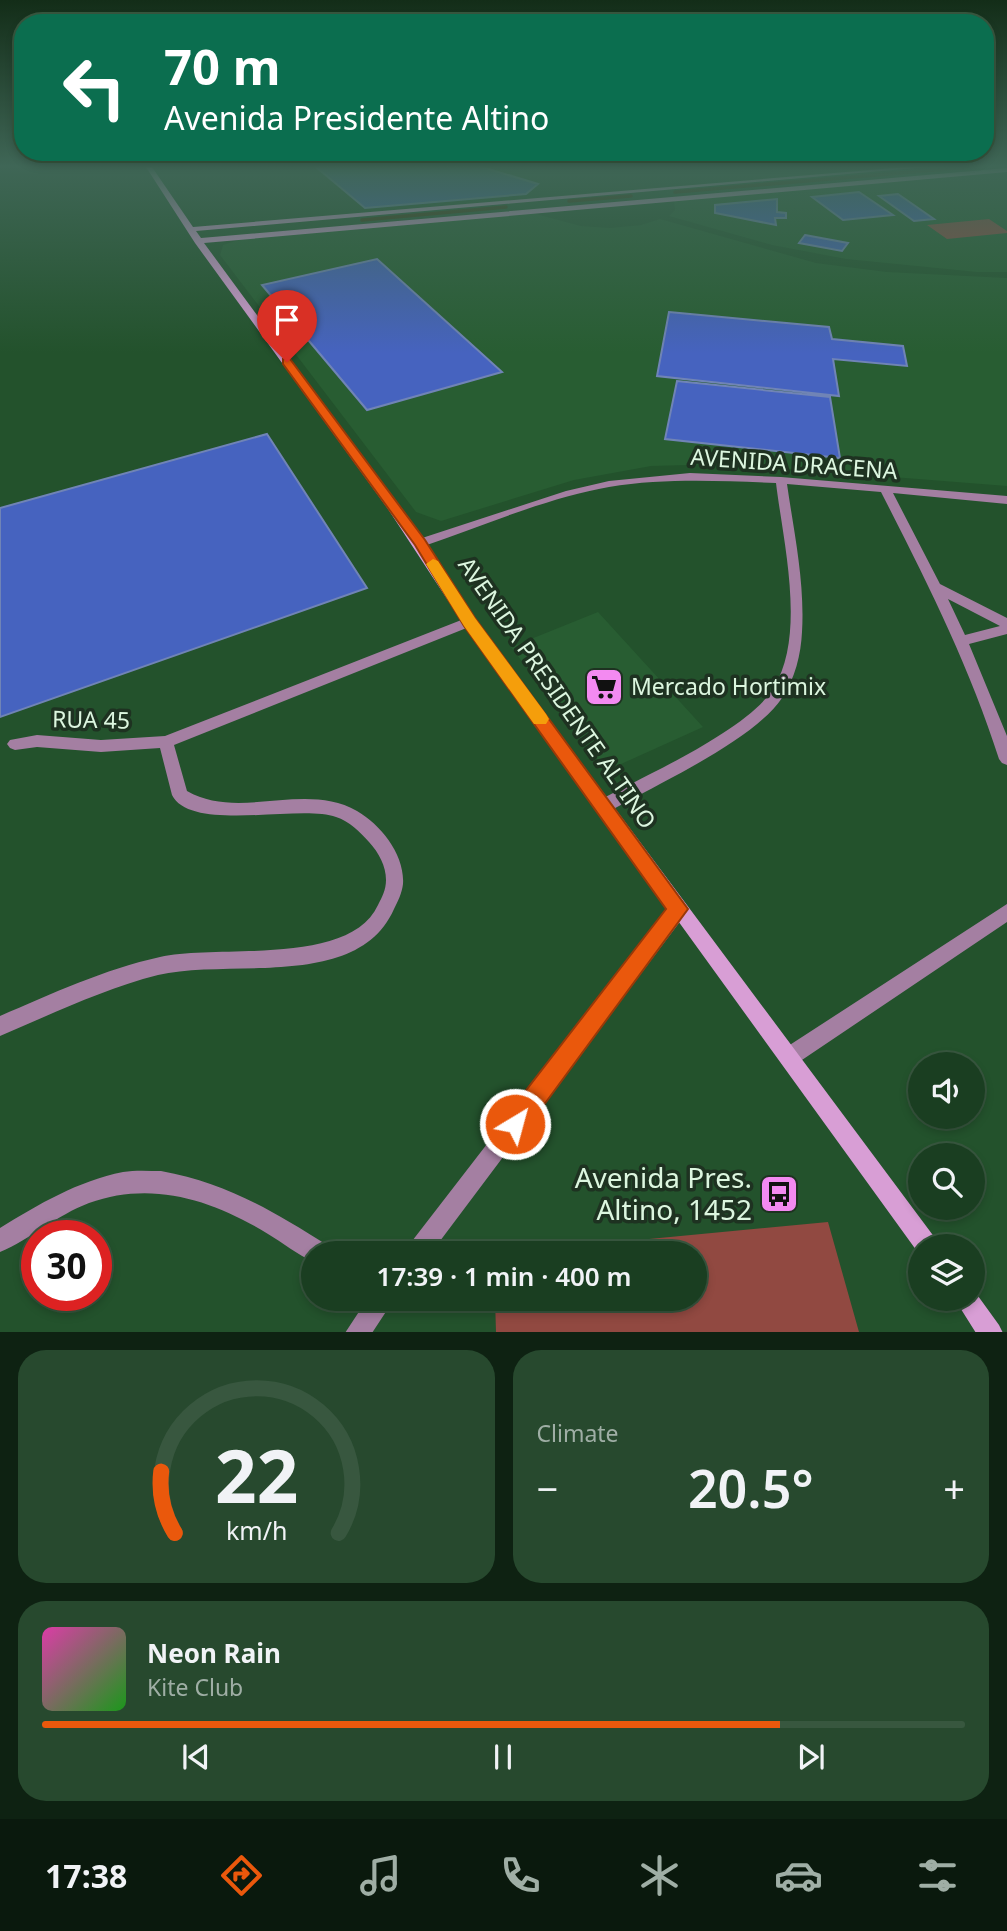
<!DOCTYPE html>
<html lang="en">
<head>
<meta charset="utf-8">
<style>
	:root { --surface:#1a3e21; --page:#27492e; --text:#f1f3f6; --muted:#9faea5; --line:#38573f; --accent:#ea580c }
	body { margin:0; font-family:"Noto Sans",sans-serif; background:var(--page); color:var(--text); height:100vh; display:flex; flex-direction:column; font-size:26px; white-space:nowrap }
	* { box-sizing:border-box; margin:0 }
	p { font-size:23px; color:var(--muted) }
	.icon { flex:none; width:38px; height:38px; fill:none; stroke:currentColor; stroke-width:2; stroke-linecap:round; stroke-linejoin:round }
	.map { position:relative; height:1332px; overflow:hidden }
	.sheet { display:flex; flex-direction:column; gap:18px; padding:18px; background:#0e2212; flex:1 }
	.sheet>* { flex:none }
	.top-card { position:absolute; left:14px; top:14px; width:980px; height:147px; border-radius:28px; box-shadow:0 4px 10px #0003,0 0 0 2px var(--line); background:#0b6e4f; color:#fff; overflow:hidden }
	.tools { position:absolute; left:908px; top:1052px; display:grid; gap:14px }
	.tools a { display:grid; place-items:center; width:77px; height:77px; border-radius:50%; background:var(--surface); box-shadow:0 4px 10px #0003,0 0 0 2px var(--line); font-size:35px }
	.speed { position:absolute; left:21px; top:1220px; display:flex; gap:14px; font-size:35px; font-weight:700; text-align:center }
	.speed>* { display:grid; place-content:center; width:91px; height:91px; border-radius:50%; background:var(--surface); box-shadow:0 4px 10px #0003,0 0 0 2px var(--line); line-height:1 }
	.speed .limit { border:10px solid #d22; background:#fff; color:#111 }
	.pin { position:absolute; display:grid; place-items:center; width:60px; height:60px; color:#fff; margin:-72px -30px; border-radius:50% 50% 50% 0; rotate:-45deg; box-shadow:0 0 7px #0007 }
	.pin .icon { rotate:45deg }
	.me { position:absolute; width:77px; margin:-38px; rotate:37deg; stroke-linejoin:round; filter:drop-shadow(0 0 5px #0008) }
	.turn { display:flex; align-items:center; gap:24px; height:147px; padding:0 35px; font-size:32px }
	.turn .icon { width:91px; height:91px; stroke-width:2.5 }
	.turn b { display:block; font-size:49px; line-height:60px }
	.big { font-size:52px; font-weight:600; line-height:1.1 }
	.sheet .widget { flex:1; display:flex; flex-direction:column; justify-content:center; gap:10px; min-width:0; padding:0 24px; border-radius:28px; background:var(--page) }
	.sheet .dial { align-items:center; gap:0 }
	.dial svg { height:182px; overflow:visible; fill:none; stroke:var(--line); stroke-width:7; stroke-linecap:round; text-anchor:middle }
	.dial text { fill:var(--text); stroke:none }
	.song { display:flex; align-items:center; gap:21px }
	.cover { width:84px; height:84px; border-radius:10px; background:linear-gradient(135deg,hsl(320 70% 55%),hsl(120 70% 35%)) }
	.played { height:7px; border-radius:4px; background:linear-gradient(90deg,var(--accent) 80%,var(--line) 80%) }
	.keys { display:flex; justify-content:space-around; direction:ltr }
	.heat { display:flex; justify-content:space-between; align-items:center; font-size:38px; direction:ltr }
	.sheet .tiles { flex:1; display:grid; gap:18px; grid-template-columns:1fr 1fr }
	.widget:last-child { grid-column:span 2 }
	.trip { position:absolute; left:301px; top:1241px; width:406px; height:70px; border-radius:35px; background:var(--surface); box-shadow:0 4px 10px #0003,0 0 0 2px var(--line); font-weight:600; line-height:70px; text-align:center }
	.tab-bar { display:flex; height:112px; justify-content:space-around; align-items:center; background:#0a190d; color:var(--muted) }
	.tab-bar .icon { width:49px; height:49px }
	.tab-bar .selected { color:var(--accent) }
	.tab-bar b { font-size:32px; color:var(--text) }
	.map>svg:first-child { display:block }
	.built { fill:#285d32 }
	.green { fill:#914941 }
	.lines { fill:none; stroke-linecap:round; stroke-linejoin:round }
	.stream { stroke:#3c2d04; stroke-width:3.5 }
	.building { fill:#4663bf; stroke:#7084b6; stroke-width:2 }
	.street { fill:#a47fa2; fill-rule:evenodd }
	.secondary { fill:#d89ed5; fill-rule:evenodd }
	.route { fill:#ea580c; stroke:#983908; stroke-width:2 }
	.slow { fill:#f59e0b }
	.labels { text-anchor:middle; stroke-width:7; stroke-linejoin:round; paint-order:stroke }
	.street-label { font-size:23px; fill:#dcf6df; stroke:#1e3221 }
	.poi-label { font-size:23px; fill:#dcf6df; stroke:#1e3221; text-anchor:start }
	.near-poi-label { font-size:28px; fill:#dcf6df; stroke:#1e3221; text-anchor:end }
</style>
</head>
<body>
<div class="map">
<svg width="1007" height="1333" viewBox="0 0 1007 1333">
	<rect width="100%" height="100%" fill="#23522c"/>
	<path class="built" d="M1007,172V272H977L846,259L772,245L669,216L675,210L674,201Z
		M532,213L581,226L610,228L641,225L660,219L816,263L887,272L1007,278V486L726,464L651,466L574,480L441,521L416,512L220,255L223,245L242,239Z
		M598,612L703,727L610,769L594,756L511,647Z"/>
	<path class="green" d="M989,219L1007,231V233L947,239L927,225Z
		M828,1222L859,1332H496L495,1299L695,1298V1253H504Z"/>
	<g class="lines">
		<path class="stream" d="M675,192L970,167
			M569,201L631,196
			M362,220L506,207"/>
	</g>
	<path class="building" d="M316,167H482L538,184L526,194L365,208Z
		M859,192L893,215L843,220L812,197Z
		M898,194L934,219L914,221L879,196Z
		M777,199V212L786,213V218H775L776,225L715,213V205Z
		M805,235L848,243L842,251L799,243Z
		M377,259L502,372L367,410L262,285Z
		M669,312L829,327L832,339L903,346L907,366L833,359L839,396L657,376Z
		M677,381L830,397L840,458L665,439Z
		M267,434L367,588L0,717V508Z"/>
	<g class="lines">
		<path class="street" d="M690,473L781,477L1007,496V504L893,493L940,584L1007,618V634L969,644L1007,736V765L1002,763L999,759C969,665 926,580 881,492L787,484C794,533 805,582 802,632C801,654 795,679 782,698C753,741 657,784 610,811L604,813L598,811L596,806L598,801C644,776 746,731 773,689C807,635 783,542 776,483C720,481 665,478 609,487C550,497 482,526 424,546L420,547L414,543L416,540L566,491L609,481ZM948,599L1000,626L965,635Z
			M469,617L476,622L474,625L174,745L187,791C239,821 304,781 357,811C381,825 405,855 403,884C402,893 398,901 394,909C358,991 229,958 158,975C103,989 52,1014 0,1036V1016C51,994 105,969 160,957C217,944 350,967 378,905C382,897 386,890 386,880C386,866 379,853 369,842C360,832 349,821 336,817C300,804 191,833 172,795L160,748L101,752L37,747L15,750L10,748L7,744L10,740L37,735L101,740L165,736Z
			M679,901L685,903L688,909L685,915L431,1253H406L409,1245L673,903Z
			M1007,904V922L796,1064L789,1067L782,1064L779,1057L782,1050Z
			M161,1171C226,1183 271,1210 327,1245L330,1253H313V1262C297,1254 283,1243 268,1234C213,1200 152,1180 89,1203C57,1215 31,1239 0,1252V1228C39,1204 78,1181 123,1172C135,1170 149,1171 161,1171Z
			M368,1298H395L372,1333H345Z"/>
		<path class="secondary" d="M146,167H152L193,227L906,167H927L196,231L201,238L1007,168V172L204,243L396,504L474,619L935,1238L938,1246H920L919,1254L464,625L388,509L195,243Z
			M973,1289L999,1325L1003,1333H976L954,1298H973Z"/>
	</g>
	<linearGradient id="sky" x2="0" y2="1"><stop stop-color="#132d18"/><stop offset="0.47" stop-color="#3f6656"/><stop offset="1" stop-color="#3f6656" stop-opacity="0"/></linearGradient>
	<rect width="1007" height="353" fill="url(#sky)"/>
	<path class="route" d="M283,359H290L425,540L475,618L688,909L524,1132L515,1136L507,1132L503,1124L507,1115L666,909L464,626L415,545L283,364Z"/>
	<path class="slow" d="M433,559L438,561L475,618L546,714L549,719L546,724H534L464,626L426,564Z"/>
	<defs>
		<symbol id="supermarket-square" viewBox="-11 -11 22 22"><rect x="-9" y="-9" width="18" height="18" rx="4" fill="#f38af1" stroke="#1e3221"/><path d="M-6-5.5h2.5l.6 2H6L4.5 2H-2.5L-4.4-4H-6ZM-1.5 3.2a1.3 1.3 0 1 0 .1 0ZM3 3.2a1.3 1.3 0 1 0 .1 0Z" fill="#111"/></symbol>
		<symbol id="bus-square" viewBox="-11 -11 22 22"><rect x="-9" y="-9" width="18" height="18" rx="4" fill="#f38af1" stroke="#1e3221"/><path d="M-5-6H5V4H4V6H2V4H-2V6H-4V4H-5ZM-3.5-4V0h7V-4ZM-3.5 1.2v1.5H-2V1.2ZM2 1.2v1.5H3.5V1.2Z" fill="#111"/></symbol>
	</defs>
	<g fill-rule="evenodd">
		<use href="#supermarket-square" x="582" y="665" width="44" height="44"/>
		<use href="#bus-square" x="757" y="1172" width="44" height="44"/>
	</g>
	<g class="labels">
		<g class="street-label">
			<text transform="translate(794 464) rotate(4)" y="8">AVENIDA DRACENA</text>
			<text transform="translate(557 693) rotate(55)" y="8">AVENIDA PRESIDENTE ALTINO</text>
			<text transform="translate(91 720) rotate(1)" y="8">RUA 45</text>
		</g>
		<g class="poi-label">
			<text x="631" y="695">Mercado Hortimix</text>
		</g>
		<g class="near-poi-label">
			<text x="752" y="1188">Avenida Pres.<tspan x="752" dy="32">Altino, 1452</tspan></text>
		</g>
	</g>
</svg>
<div class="tools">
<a><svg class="icon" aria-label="sound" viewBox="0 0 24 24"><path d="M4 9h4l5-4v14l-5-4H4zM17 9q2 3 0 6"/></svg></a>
<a><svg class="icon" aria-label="search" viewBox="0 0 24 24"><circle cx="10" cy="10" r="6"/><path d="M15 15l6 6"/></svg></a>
<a><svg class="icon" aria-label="layers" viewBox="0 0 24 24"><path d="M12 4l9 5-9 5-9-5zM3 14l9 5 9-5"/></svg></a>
</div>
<div class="speed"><div class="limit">30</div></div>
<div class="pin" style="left:287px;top:362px;background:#d93025"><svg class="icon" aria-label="arrive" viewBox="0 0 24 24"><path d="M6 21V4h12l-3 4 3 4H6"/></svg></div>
<svg class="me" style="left:515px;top:1124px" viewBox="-20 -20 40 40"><circle r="17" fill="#ea580c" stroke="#fff" stroke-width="3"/><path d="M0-11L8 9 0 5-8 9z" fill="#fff"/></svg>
<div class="trip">17:39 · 1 min · 400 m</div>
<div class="top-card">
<div class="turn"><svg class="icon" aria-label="left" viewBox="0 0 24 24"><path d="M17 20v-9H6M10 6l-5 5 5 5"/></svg><div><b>70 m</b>Avenida Presidente Altino</div></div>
</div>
</div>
<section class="sheet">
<div class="tiles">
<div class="widget dial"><svg viewBox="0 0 100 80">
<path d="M14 69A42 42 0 1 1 86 69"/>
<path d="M14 69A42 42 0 0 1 8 42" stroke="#ea580c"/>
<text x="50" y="56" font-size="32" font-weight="700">22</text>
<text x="50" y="72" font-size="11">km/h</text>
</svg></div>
<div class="widget"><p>Climate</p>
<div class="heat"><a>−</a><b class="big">20.5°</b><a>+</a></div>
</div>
<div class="widget">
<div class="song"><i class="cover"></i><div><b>Neon Rain</b><p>Kite Club</p></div></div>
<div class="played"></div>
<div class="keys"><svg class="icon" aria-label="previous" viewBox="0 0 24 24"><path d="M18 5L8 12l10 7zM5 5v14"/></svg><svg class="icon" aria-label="pause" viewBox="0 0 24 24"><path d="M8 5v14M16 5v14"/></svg><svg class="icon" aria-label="next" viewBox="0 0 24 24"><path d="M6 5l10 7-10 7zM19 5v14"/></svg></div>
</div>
</div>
</section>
<nav class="tab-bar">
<b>17:38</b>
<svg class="icon selected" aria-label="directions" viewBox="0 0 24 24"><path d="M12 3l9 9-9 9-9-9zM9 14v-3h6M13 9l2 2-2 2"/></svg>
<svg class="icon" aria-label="music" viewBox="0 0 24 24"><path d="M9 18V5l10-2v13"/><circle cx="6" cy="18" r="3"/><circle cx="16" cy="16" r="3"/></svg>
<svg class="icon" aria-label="phone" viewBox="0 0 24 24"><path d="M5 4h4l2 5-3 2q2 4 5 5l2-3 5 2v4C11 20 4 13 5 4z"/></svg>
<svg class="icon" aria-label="climate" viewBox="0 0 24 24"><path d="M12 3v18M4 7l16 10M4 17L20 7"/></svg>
<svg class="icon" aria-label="car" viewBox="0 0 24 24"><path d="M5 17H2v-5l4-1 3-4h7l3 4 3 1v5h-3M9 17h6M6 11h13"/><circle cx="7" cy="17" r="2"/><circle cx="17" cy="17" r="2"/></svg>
<svg class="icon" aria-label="filters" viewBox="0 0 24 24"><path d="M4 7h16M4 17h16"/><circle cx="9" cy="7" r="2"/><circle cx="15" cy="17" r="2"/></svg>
</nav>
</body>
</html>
